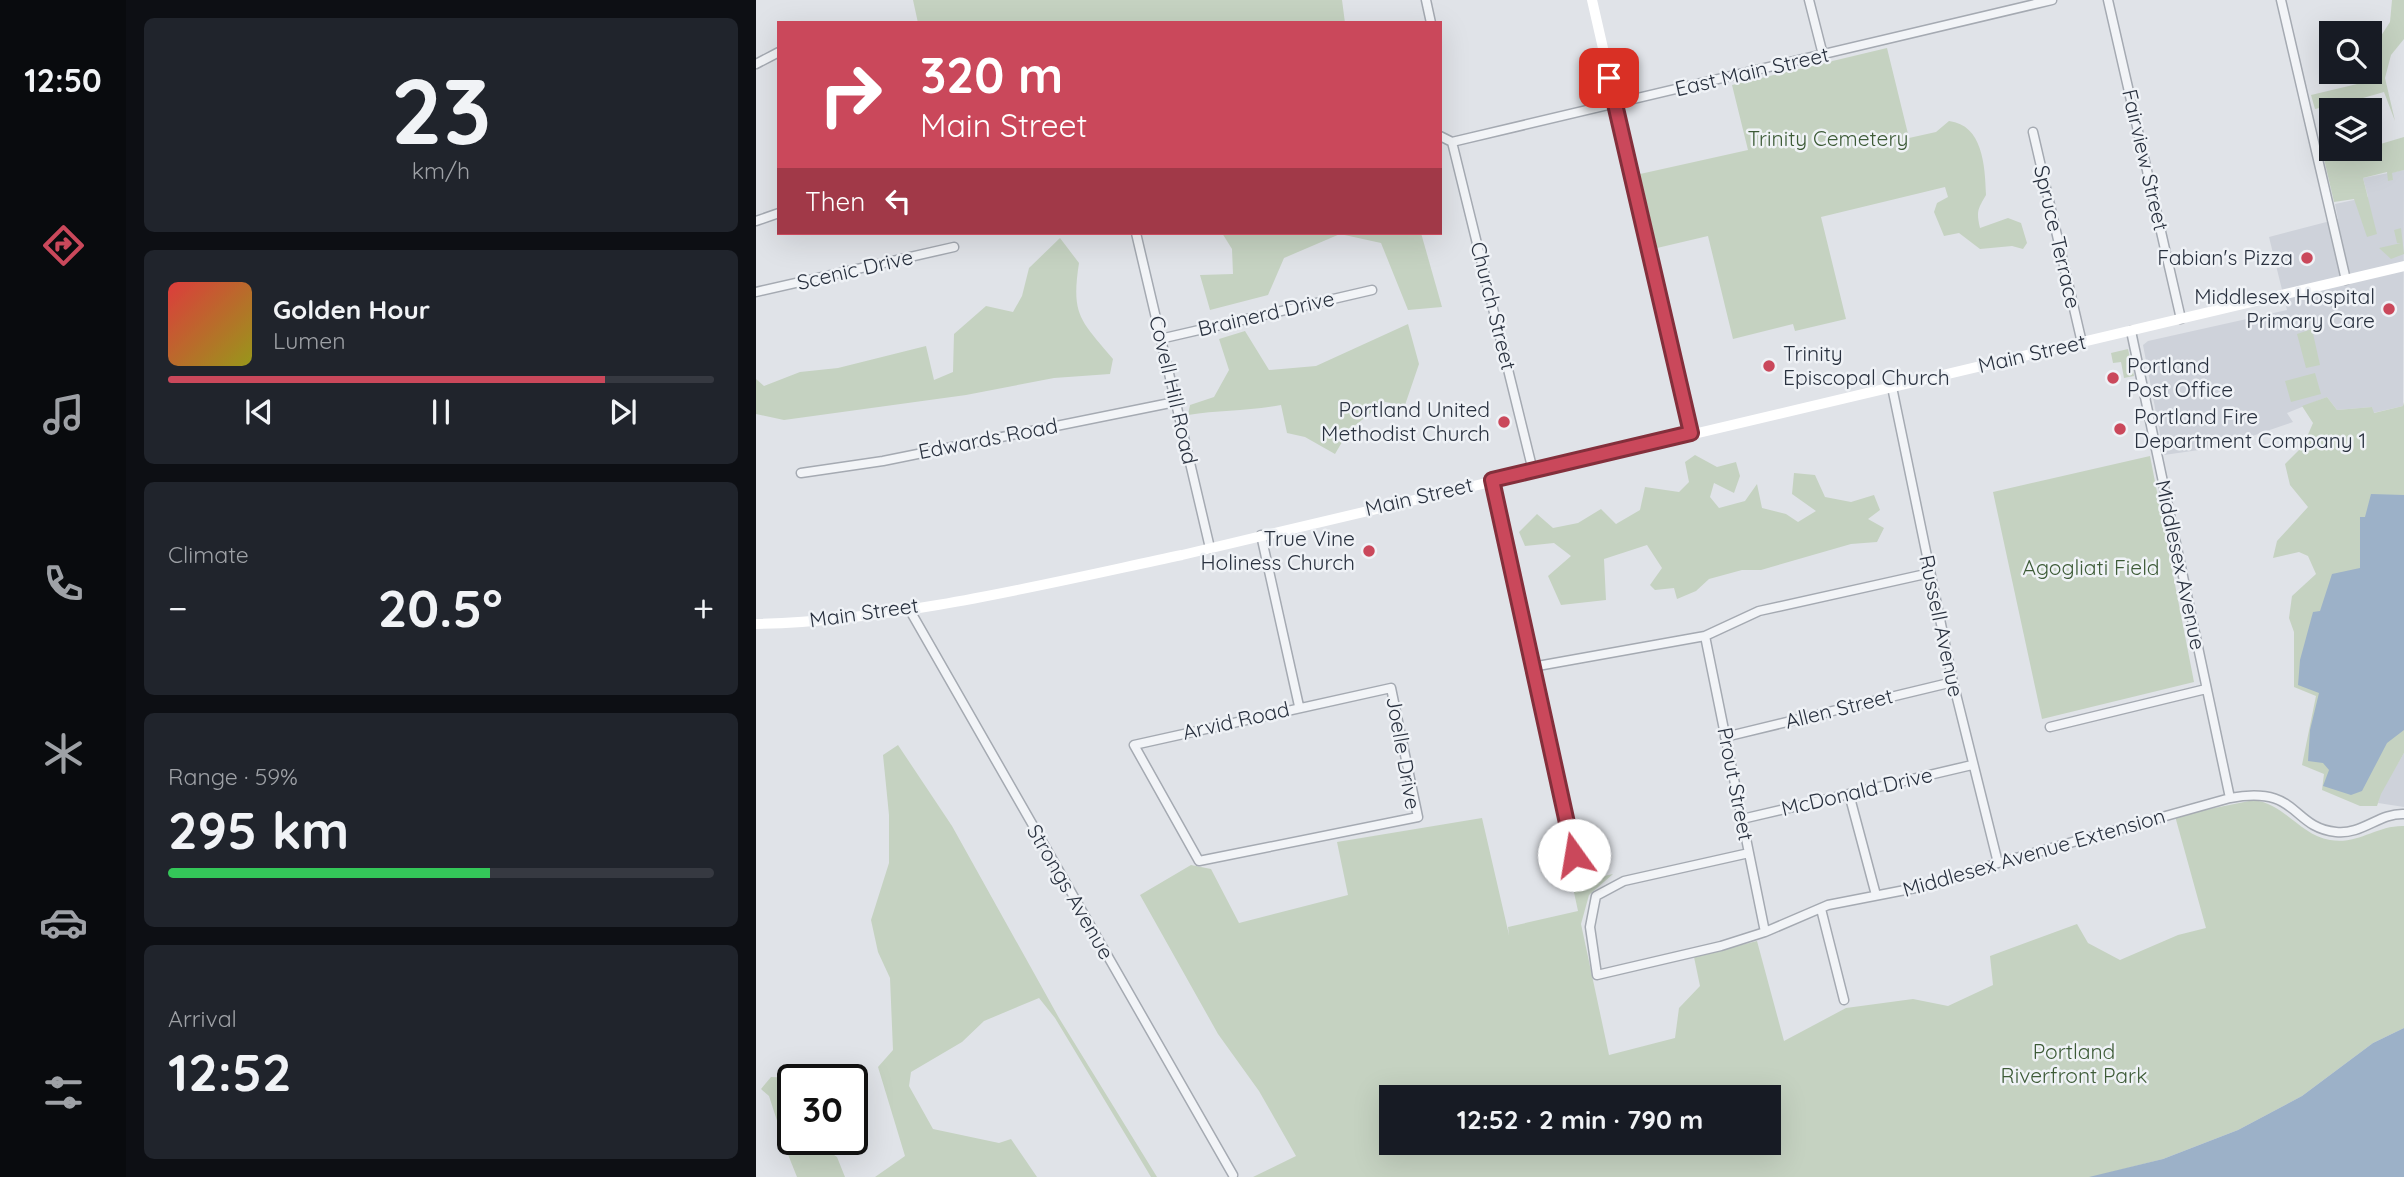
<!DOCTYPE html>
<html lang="en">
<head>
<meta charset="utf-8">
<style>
	:root { --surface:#171b24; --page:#20242c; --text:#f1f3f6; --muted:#9ea1a6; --line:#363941; --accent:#ca485b }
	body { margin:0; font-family:Quicksand,sans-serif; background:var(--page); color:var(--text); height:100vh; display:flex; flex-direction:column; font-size:26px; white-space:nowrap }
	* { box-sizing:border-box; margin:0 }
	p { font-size:23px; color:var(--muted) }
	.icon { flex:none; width:38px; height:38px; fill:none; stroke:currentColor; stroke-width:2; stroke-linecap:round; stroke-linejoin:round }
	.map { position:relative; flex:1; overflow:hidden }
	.sheet { display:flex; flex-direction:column; gap:18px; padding:18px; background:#0d0f14; width:630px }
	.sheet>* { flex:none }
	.banner { position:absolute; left:21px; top:21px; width:665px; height:214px; border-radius:0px; box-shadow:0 7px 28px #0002; background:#ca485b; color:#fff; overflow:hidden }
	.fabs { position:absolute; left:1563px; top:21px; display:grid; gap:14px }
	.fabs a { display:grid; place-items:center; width:63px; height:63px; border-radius:0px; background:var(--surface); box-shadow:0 7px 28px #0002; font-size:35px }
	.speed { position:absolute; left:21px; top:1064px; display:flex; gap:14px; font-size:35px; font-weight:700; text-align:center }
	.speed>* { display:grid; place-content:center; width:91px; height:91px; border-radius:50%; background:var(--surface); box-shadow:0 7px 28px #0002; line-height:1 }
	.speed .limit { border:4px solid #111; border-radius:10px; background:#fff; color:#111 }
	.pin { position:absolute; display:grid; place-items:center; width:60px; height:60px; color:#fff; margin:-30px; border-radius:14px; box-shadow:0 4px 10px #0006 }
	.me { position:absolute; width:77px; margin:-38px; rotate:347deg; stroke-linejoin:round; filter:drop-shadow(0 0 5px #0008) }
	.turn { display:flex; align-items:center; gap:24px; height:147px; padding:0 28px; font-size:32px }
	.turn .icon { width:91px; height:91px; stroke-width:2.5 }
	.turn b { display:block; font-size:49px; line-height:60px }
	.then { display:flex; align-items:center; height:66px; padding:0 28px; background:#0003; gap:14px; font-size:26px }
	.big { font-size:52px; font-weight:800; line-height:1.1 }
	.sheet .widget { flex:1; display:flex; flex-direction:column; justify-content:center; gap:10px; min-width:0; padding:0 24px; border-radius:10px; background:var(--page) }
	.sheet .dial { align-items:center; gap:0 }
	.dial b { font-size:91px; line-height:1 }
	.song { display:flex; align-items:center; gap:21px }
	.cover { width:84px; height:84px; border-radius:10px; background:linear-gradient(135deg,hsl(0 70% 55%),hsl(60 70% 35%)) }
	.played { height:7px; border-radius:4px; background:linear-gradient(90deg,var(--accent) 80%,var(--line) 80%) }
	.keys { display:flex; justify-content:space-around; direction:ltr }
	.heat { display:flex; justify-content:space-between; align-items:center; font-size:38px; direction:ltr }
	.charge { height:10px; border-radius:5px; background:linear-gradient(90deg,#34c759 59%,var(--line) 0) }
	.trip { position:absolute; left:623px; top:1085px; width:402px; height:70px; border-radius:0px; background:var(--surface); box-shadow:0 7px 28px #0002; font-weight:800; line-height:70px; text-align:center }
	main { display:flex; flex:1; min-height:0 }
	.menu { display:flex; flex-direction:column; width:126px; justify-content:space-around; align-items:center; background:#090b0e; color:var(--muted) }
	.menu .icon { width:49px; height:49px }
	.menu .on { color:var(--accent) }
	.menu b { font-size:32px; color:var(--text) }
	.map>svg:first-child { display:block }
	.built { fill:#ced2da }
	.green { fill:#c5d2c1; fill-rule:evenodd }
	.water { fill:#9cb1c8 }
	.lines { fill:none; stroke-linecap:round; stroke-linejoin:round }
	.street-casing { stroke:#a5aab2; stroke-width:11 }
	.street { stroke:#f2f4f7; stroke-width:8 }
	.secondary { stroke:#fff; stroke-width:10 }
	.route-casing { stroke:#832f3b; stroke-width:18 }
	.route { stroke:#ca485b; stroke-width:12 }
	.poi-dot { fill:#ca485b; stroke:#eff2f6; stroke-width:2.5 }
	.labels { text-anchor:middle; stroke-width:5; stroke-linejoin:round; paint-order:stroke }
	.street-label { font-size:21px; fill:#29313f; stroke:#eff2f6 }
	.park-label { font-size:21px; fill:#3d5b37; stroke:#eff2f6 }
	.poi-label { font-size:21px; fill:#29313f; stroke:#eff2f6; text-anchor:end }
</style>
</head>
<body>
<main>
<nav class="menu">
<b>12:50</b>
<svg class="icon on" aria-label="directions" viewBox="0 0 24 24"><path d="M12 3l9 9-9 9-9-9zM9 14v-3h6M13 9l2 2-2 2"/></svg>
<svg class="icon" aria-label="music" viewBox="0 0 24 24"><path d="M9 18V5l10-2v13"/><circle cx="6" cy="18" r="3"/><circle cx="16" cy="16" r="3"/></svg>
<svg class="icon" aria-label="phone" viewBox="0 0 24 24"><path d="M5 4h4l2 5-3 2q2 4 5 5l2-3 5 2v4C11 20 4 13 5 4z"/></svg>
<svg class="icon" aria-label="climate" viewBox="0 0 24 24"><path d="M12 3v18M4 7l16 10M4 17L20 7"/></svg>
<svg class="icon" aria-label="car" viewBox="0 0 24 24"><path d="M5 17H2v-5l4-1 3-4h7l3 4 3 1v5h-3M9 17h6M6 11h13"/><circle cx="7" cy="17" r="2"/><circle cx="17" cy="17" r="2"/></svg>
<svg class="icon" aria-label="filters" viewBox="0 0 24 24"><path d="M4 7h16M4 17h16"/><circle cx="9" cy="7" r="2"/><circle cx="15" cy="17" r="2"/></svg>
</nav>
<section class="sheet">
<div class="widget dial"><b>23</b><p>km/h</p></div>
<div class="widget">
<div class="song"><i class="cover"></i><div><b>Golden Hour</b><p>Lumen</p></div></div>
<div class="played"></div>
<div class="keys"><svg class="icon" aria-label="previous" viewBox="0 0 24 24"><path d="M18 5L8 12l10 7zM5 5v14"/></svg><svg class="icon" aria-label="pause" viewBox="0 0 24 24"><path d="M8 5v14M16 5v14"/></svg><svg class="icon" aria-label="next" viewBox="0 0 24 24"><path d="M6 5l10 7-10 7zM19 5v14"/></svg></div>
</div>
<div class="widget"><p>Climate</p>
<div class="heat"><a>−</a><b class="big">20.5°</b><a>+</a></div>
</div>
<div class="widget"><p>Range · 59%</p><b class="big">295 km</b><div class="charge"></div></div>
<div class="widget"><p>Arrival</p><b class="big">12:52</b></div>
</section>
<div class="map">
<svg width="1648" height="1177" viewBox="0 0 1648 1177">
	<rect width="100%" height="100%" fill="#e0e3e8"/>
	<path class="built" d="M1648,170L1647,406L1617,413L1616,407L1581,410L1571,397L1531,413L1537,422L1464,447L1408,455L1387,345L1392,341L1531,310L1513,237L1582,219L1579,204L1612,197L1607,178Z
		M1648,753V807L1622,803L1624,794Z"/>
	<path class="green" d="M157,0H586L589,23H162Z
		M1636,0H1648V39L1635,55L1629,78L1639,121L1628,92L1607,98L1608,104L1584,110L1581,104L1559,109L1555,95L1622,79V63L1617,48L1634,22Z
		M1131,48L1153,138L1180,132L1193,121C1227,125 1229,166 1230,195C1222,209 1220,211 1224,228L1252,218L1265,223L1271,243L1267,249L1256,246L1224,249L1203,233L1188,236L1178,212L1181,203L1192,197L1189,187L1065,217L1090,319L1039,331L1037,324L977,339L952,236L901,248L884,174L992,150L976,85Z
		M1614,136L1618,137L1621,145L1648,137V170L1636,173L1637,180L1632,181L1631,172L1607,178L1621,234L1611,237L1598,199L1578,202L1565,146L1575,144V149H1614Z
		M1645,228L1648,254L1635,259L1623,248L1645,243H1641L1638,230Z
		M466,233H665L686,307L652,310L625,243L584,234L528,258L512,295L454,310L444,275L477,274L476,249Z
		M304,238L323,263C315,315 324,320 357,359L354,374L298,378L210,395L28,420L0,414V379L8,386L44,372L82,368L170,346L178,380L197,372L198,334L230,306L257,312L266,296L273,268Z
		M652,324L663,364L649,405L629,402L593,430L579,454L549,437L531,433L525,405C493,411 463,410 432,415L434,405L458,397L473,370L463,339L489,331L513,370L560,366Z
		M1556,329L1564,365L1550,368L1541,334Z
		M1372,349L1378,376L1368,378L1365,362L1357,363L1355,353Z
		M1559,373L1565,394L1535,402L1529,381Z
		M1571,397L1581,410L1616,407L1618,413L1647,406L1648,402V753L1625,794L1621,806H1604L1566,790L1568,774L1546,765L1560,696L1538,687V632L1533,618L1536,596L1560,574L1552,556L1543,552L1517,558L1521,541L1552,507L1534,485L1529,464L1547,446L1557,423L1546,406Z
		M939,455L961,467L980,462L984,476L978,493L958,483L954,497L963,508L989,501L1001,484L1006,508L1030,514L1042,522L1060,511L1036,494L1038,473L1059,475L1069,497L1095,502L1118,495L1124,510L1112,519L1128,528L1121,542L1095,544L1005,570H986L953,579L940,591L921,599L918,588L899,590L894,585L906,568L891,545L848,559L850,600L805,605L792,576L815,556L798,543L769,546L763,532L781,514L797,528L822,523L845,509L860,524L884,510L889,487L923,492L933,482L929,462Z
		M1394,456L1438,682L1286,719L1237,492Z
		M142,745L196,826L303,1018L401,1177H395L299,1018L283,998L228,1021L206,1042L155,1072L153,1086L177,1129L243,1143L255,1139L281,1177H119L149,1156L122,1067L137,1050L134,978L122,952L115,920L133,863V815L127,755Z
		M1498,800C1529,804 1544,835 1574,840C1602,845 1621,825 1648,826V1028L1617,1043L1546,1096L1482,1130L1407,1159L1336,1177H497L540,1156L503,1091L462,1034L384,895L435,865L455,869L483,923L592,895L581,842L726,818L753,935L752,927L822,911L816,883L857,874L833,895L825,924L853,1055L919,1038L923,1008L944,986L938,957L1001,941L1028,1041L1090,1008L1157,999L1192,1006L1237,985L1234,956L1321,924L1332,943L1364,960L1422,935L1450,928L1419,816ZM635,1097H1013V1143H635Z
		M15,1077L43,1078L37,1080V1139H75L73,1147H66L81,1157L89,1177H41L29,1147L33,1134L25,1133L13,1096L5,1089Z"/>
	<path class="water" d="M1615,494L1648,495V730L1631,743L1606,791L1595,795L1567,786L1573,770L1567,763L1552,761L1554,730L1563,693L1542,685L1544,660L1557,612L1564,611L1576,574L1604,568V517H1609Z
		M1648,1028V1177H1333L1407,1159L1482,1130L1546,1096L1617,1043Z"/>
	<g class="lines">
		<defs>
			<path id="street" d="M670,0L675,23
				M1053,0L1067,55
				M1352,0L1425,319
				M1525,0L1590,280
				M0,64L23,52
				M1277,132L1326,343
				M684,136L696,142
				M696,142L1296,0
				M696,142L777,471
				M0,221L23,213
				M380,233L454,548
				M0,292L198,247
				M1375,331L1474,798
				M404,339L616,290
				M1136,387L1197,682L1242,863
				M45,473L127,461L419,402
				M736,480L824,882
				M505,535L543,706
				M152,607L477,1175
				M949,636L1009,932
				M776,667L949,636L1003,611L1174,573
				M635,688L662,817L443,861L378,745Z
				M1294,727L1450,689
				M969,737L1197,682
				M1093,794L1120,895
				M986,819L1216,765
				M993,853L868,881L840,896L834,927L841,975L965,946L1009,932L1072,905L1180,884L1242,863L1474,798C1544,785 1534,827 1580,832C1606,835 1623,813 1648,814
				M1065,909L1088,1000"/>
		</defs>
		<use href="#street" class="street-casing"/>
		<use href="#street" class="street"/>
		<path class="secondary" d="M836,0L935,434
			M0,624C140,621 289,584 426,555L1648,266"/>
	</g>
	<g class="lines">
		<defs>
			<path id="route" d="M818,855L736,480L935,433L853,78"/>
		</defs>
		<use href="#route" class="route-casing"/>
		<use href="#route" class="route"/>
	</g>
	<g class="poi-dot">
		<circle cx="1551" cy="258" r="7"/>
		<circle cx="1633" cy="309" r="7"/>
		<circle cx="1013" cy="366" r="7"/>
		<circle cx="1357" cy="378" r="7"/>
		<circle cx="748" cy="422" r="7"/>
		<circle cx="1364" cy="429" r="7"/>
		<circle cx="613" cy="551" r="7"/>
	</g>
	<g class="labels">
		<g class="street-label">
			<text transform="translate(996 72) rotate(-13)" y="7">East Main Street</text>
			<text transform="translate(1389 160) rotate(77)" y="7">Fairview Street</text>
			<text transform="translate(1301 237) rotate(77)" y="7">Spruce Terrace</text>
			<text transform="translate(99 270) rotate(-13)" y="7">Scenic Drive</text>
			<text transform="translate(737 306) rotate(76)" y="7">Church Street</text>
			<text transform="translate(510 314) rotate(-13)" y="7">Brainerd Drive</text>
			<text transform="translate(1276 354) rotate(-13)" y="7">Main Street</text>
			<text transform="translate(417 390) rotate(77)" y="7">Covell Hill Road</text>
			<text transform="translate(232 439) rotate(-11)" y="7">Edwards Road</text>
			<text transform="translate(663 497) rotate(-13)" y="7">Main Street</text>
			<text transform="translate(1424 565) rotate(78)" y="7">Middlesex Avenue</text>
			<text transform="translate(108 613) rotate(-8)" y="7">Main Street</text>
			<text transform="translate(1185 626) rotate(78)" y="7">Russell Avenue</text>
			<text transform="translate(1083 709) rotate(-14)" y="7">Allen Street</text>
			<text transform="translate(480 721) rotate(-13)" y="7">Arvid Road</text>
			<text transform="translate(647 753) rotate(80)" y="7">Joelle Drive</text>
			<text transform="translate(979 784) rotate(79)" y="7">Prout Street</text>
			<text transform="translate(1101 792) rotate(-13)" y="7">McDonald Drive</text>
			<text transform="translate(1278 853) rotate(-16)" y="7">Middlesex Avenue Extension</text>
			<text transform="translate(314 892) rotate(60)" y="7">Strongs Avenue</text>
		</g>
		<g class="park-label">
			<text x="1072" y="146">Trinity Cemetery</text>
			<text x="1335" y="575">Agogliati Field</text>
			<text x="1318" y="1059">Portland<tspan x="1318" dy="24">Riverfront Park</tspan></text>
		</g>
		<g class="poi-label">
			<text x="1537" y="265">Fabian's Pizza</text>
			<text x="1619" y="304">Middlesex Hospital<tspan x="1619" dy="24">Primary Care</tspan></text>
			<text x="1027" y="361" text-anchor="start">Trinity<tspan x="1027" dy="24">Episcopal Church</tspan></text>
			<text x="1371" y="373" text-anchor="start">Portland<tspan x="1371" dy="24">Post Office</tspan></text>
			<text x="734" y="417">Portland United<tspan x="734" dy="24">Methodist Church</tspan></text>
			<text x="1378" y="424" text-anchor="start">Portland Fire<tspan x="1378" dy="24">Department Company 1</tspan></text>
			<text x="599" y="546">True Vine<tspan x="599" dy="24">Holiness Church</tspan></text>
		</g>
	</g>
</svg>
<div class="fabs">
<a><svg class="icon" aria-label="search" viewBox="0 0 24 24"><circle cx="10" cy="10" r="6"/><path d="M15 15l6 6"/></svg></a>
<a><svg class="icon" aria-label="layers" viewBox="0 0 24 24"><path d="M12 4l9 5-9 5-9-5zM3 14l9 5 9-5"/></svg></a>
</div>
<div class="speed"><div class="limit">30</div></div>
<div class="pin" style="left:853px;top:78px;background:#d93025"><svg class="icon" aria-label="arrive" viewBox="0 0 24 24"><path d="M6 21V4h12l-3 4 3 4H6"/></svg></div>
<svg class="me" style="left:818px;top:855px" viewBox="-20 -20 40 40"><circle r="19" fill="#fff"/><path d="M0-13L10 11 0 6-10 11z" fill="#ca485b"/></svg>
<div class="trip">12:52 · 2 min · 790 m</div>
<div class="banner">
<div class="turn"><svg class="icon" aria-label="right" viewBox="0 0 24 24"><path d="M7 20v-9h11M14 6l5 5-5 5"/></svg><div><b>320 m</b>Main Street</div></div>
<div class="then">Then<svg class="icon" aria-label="left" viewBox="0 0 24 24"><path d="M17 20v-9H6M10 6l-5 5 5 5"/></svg></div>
</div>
</div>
</main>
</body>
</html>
